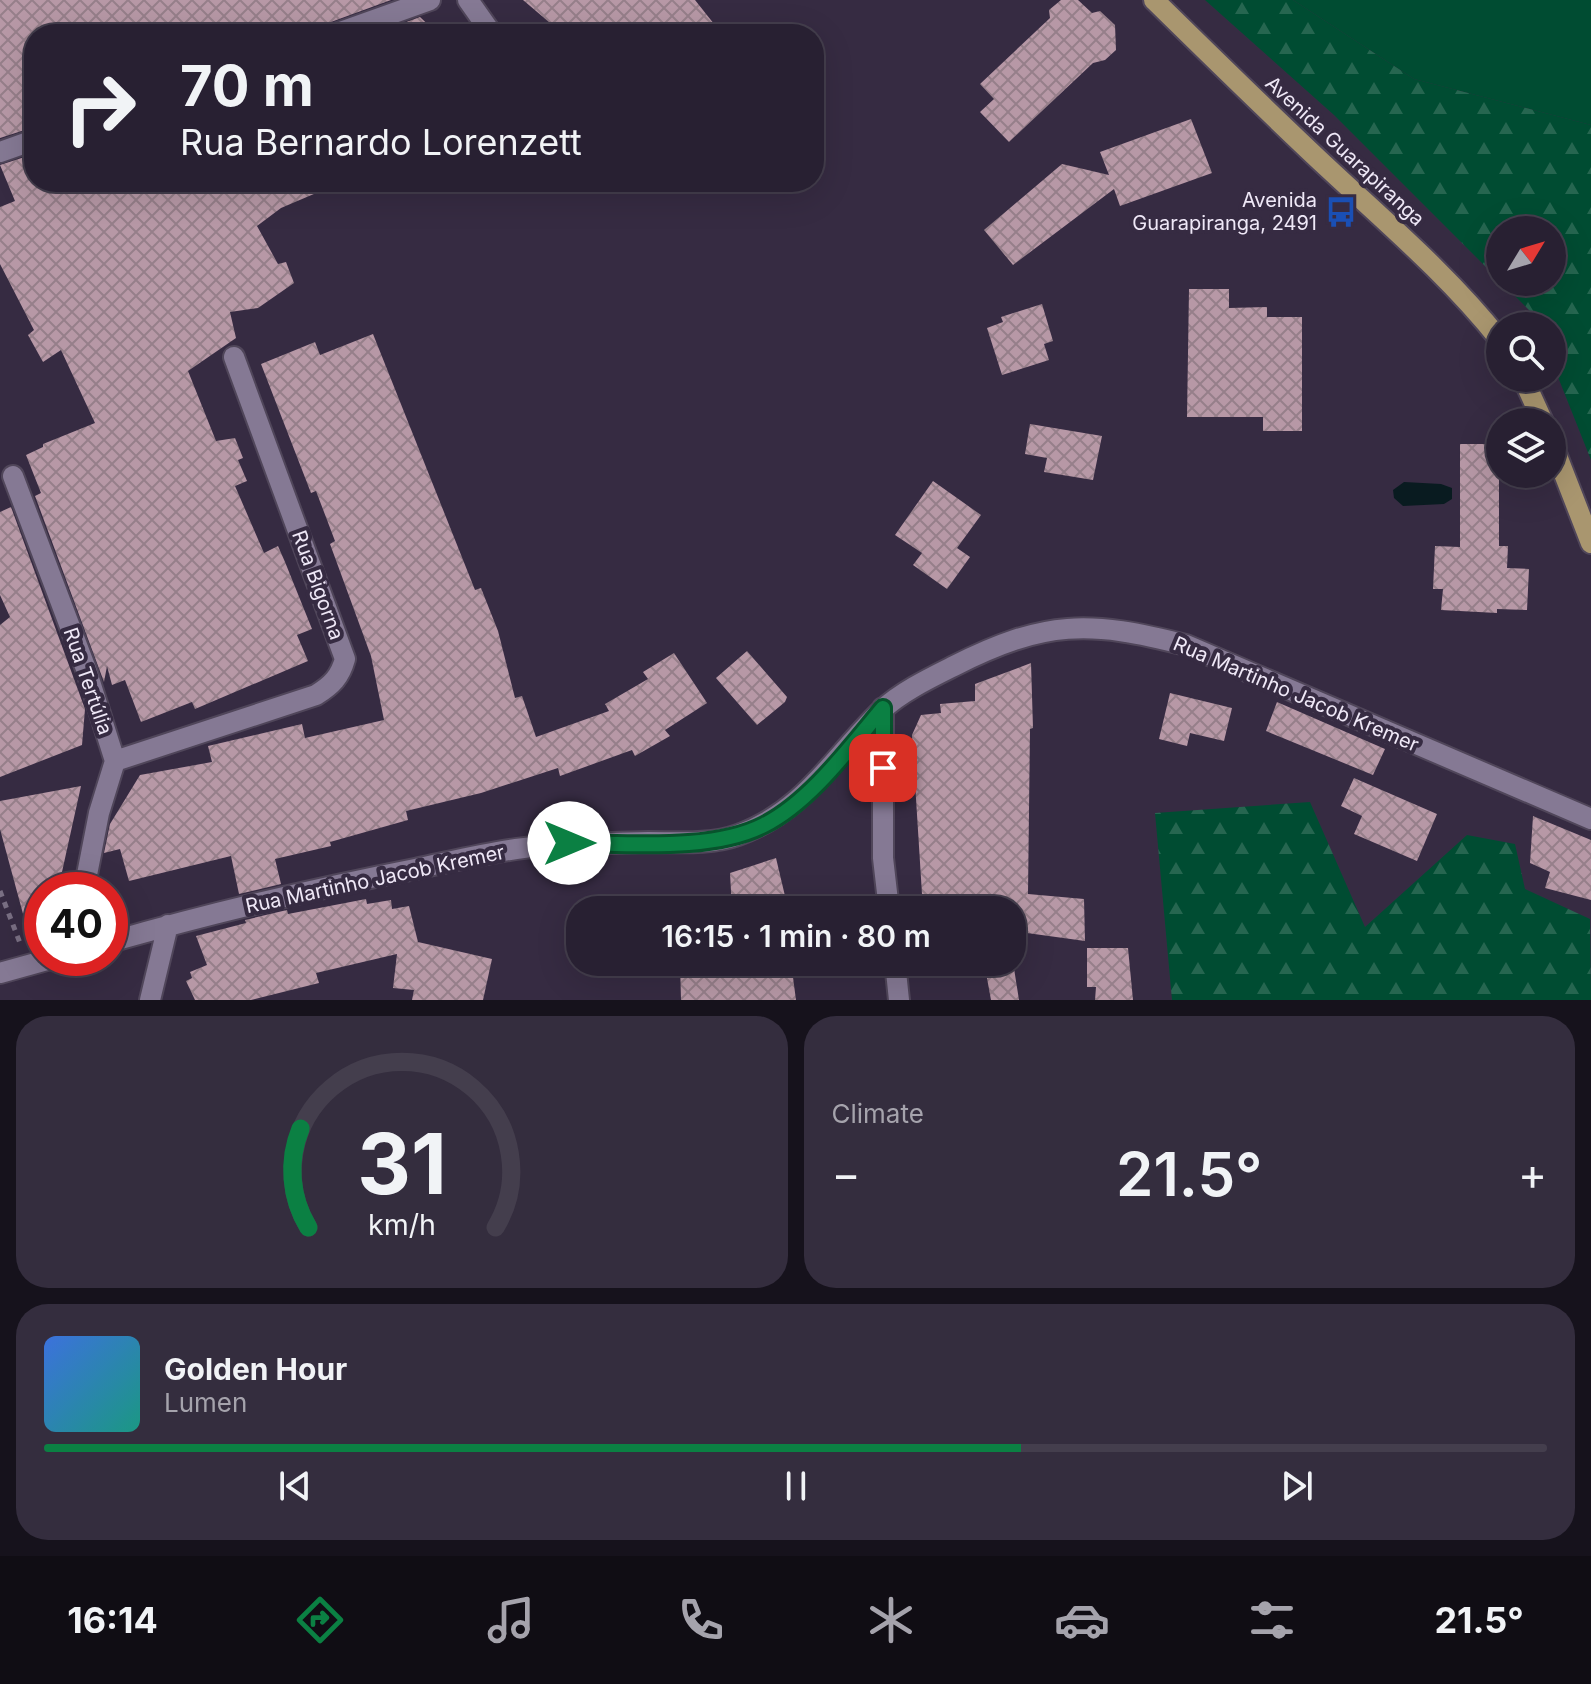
<!DOCTYPE html>
<html lang="en">
<head>
<meta charset="utf-8">
<style>
	:root { --surface:#282032; --page:#342d3e; --text:#f1f3f6; --muted:#a5a3ac; --line:#443e4d; --accent:#0b8043 }
	body { margin:0; font-family:Inter,sans-serif; background:var(--page); color:var(--text); height:100vh; display:flex; flex-direction:column; font-size:30px; white-space:nowrap }
	* { box-sizing:border-box; margin:0 }
	p { font-size:26px; color:var(--muted) }
	.icon { flex:none; width:44px; height:44px; fill:none; stroke:currentColor; stroke-width:2; stroke-linecap:round; stroke-linejoin:round }
	.map { position:relative; height:1000px; overflow:hidden }
	.sheet { display:flex; flex-direction:column; gap:16px; padding:16px; background:#16121c; flex:1 }
	.sheet>* { flex:none }
	.banner { position:absolute; left:24px; top:24px; width:800px; height:168px; border-radius:32px; box-shadow:0 8px 32px #0002,0 0 0 2px var(--line); background:#282032; color:var(--text); overflow:hidden }
	.needle { width:52px; rotate:52deg }
	.tools { position:absolute; left:1486px; top:216px; display:grid; gap:16px }
	.tools a { display:grid; place-items:center; width:80px; height:80px; border-radius:50%; background:var(--surface); box-shadow:0 8px 32px #0002,0 0 0 2px var(--line); font-size:40px }
	.speed { position:absolute; left:24px; top:872px; display:flex; gap:16px; font-size:40px; font-weight:700; text-align:center }
	.speed>* { display:grid; place-content:center; width:104px; height:104px; border-radius:50%; background:var(--surface); box-shadow:0 8px 32px #0002,0 0 0 2px var(--line); line-height:1 }
	.speed .limit { border:12px solid #d22; background:#fff; color:#111 }
	.pin { position:absolute; display:grid; place-items:center; width:68px; height:68px; color:#fff; margin:-34px; border-radius:16px; box-shadow:0 4px 12px #0006 }
	.me { position:absolute; width:88px; margin:-44px; rotate:90deg; stroke-linejoin:round; filter:drop-shadow(0 0 6px #0008) }
	.turn { display:flex; align-items:center; gap:28px; height:168px; padding:0 24px; font-size:36px }
	.turn .icon { width:104px; height:104px; stroke-width:2.5 }
	.turn b { display:block; font-size:56px; line-height:68px }
	.big { font-size:60px; font-weight:600; line-height:1.1 }
	.sheet .card { flex:1; display:flex; flex-direction:column; justify-content:center; gap:12px; min-width:0; padding:0 28px; border-radius:32px; background:var(--page) }
	.sheet .dial { align-items:center; gap:0 }
	.dial svg { height:208px; overflow:visible; fill:none; stroke:var(--line); stroke-width:7; stroke-linecap:round; text-anchor:middle }
	.dial text { fill:var(--text); stroke:none }
	.song { display:flex; align-items:center; gap:24px }
	.cover { width:96px; height:96px; border-radius:12px; background:linear-gradient(135deg,hsl(220 70% 55%),hsl(170 70% 35%)) }
	.played { height:8px; border-radius:4px; background:linear-gradient(90deg,var(--accent) 65%,var(--line) 65%) }
	.keys { display:flex; justify-content:space-around; direction:ltr }
	.heat { display:flex; justify-content:space-between; align-items:center; font-size:44px; direction:ltr }
	.sheet .tiles { flex:1; display:grid; gap:16px; grid-template-columns:1fr 1fr }
	.card:last-child { grid-column:span 2 }
	.trip { position:absolute; left:566px; top:896px; width:460px; height:80px; border-radius:32px; background:var(--surface); box-shadow:0 8px 32px #0002,0 0 0 2px var(--line); font-weight:600; line-height:80px; text-align:center }
	.tab-bar { display:flex; height:128px; justify-content:space-around; align-items:center; background:#100d14; color:var(--muted) }
	.tab-bar .icon { width:56px; height:56px }
	.tab-bar .selected { color:var(--accent) }
	.tab-bar b { font-size:36px; color:var(--text) }
	.map>svg:first-child { display:block }
	.grass { fill:#004c32 }
	.forest { fill:url(#forest-firs) }
	.water { fill:#091b20 }
	.building { fill:url(#building-cross-hatch) }
	.lines { fill:none; stroke-linecap:round; stroke-linejoin:round }
	.minor-casing { stroke:#50465a; stroke-width:24 }
	.major-casing { stroke:#50465a; stroke-width:24 }
	.path { stroke:#796f83; stroke-width:5; stroke-dasharray:6 6; stroke-linecap:butt }
	.minor { stroke:#857994; stroke-width:20 }
	.major { stroke:#a9966f; stroke-width:20 }
	.route-casing { stroke:#07532c; stroke-width:20 }
	.route { stroke:#0b8043; stroke-width:14 }
	.labels { text-anchor:middle; stroke-width:8; stroke-linejoin:round; paint-order:stroke }
	.street-label { font-size:20px; fill:#efe8f7; stroke:#362b42 }
	.poi-label { font-size:20px; fill:#efe8f7; stroke:#362b42; text-anchor:end }
</style>
</head>
<body>
<div class="map">
<svg width="1591" height="1000" viewBox="0 0 1591 1000">
	<defs>
		<pattern id="forest-firs" width="22" height="20" patternUnits="userSpaceOnUse" patternTransform="scale(2)"><rect width="22" height="20" fill="#004c32"/><path d="M5 1l3.5 6h-7zM16 11l3.5 6h-7z" fill="#266650"/></pattern>
		<pattern id="building-cross-hatch" width="8" height="8" patternUnits="userSpaceOnUse" patternTransform="scale(2)"><rect width="8" height="8" fill="#b798a6"/><path d="M0 0l8 8M0 8l8-8" fill="none" stroke="#967f8a"/></pattern>
	</defs>
	<rect width="100%" height="100%" fill="#362b42"/>
	<path class="grass" d="M1293,0H1591V125L1414,79Z"/>
	<path class="forest" d="M1205,0H1293L1414,79L1591,125V460L1552,362V326H1538L1533,314L1501,282H1552V230H1500V281L1334,115Z
		M1310,802L1365,927L1467,835L1515,844L1525,889L1590,919L1591,1000H1172L1155,813Z"/>
	<path class="water" d="M1404,482L1441,484L1452,488V499L1444,504L1403,506L1394,498L1393,490Z"/>
	<path class="building" d="M0,0H391L331,22L325,26L322,34H34V127L0,138Z
		M523,0H695L722,34H563Z
		M1061,0H1078L1092,13L1100,11L1115,25L1116,50L1105,60L1093,63L1009,142L980,112L994,99L980,84L1050,18L1049,10Z
		M420,17L438,34H374Z
		M1191,119L1212,173L1120,206L1114,189L1013,265L984,230L1062,164L1109,175L1100,152Z
		M34,154V182H342L281,208L257,226L278,264L286,262L294,283L258,308L230,312L236,338L188,371L216,441L235,438L243,458L238,460L247,481L235,486L264,553L278,546L285,562L312,629L297,635L308,661L195,709L192,702L141,722L125,680L112,685L107,666L104,682L35,496L41,493L26,455L43,447V444L95,423L61,350L43,362L28,335L34,330L0,264V207L15,201L0,165Z
		M1189,289H1229V308L1267,307V317H1302V431H1263V417H1187Z
		M1042,304L1053,341L1044,344L1049,360L1002,375L987,328L1003,322L1001,317Z
		M373,334L475,590L481,588L498,631L515,698L522,696L536,737L609,711L605,704L648,679L643,672L674,653L707,703L665,730L670,736L635,756L632,750L560,776L558,768L481,793L406,811L408,820L330,842L331,846L275,859L281,884L239,894L231,856L129,881L120,849L104,853L110,824L140,775L212,762L208,746L302,724L305,738L384,720L371,656L330,544L335,541L316,491L311,493L261,364L315,342L320,355Z
		M1030,424L1102,436L1093,480L1044,472L1047,458L1025,454Z
		M1460,444H1499V546H1508L1507,568L1529,569L1527,610L1497,609V613L1441,610L1443,589H1433L1435,546L1460,547Z
		M933,481L981,515L957,548L970,557L947,589L913,565L922,553L895,535Z
		M11,507L85,709L82,745L0,777V625L10,617L0,595V512Z
		M747,651L787,697L785,702L757,725L716,678Z
		M1031,663L1033,728L1030,729L1028,894L1084,899L1085,941L1012,931V910H923L912,735L921,715L941,713L940,704L975,701V684Z
		M1170,693L1232,708L1224,741L1190,733L1187,746L1159,739Z
		M1277,702L1385,749L1373,775L1266,731Z
		M1354,778L1437,814L1417,861L1354,834L1362,816L1341,806Z
		M81,786L58,890H42V946L32,947L0,829V801Z
		M1533,816L1591,840V900L1545,888L1550,872L1530,863Z
		M776,858L785,896V910H732L730,873Z
		M366,899L367,904L391,900L392,909L409,906L418,942L492,959L483,1000H412L414,990L393,988L397,954L316,973L319,983L251,1000H195L186,981L192,978L190,972L207,965L196,936L246,923L245,920L287,910L288,914Z
		M1087,948H1128L1133,1000H1095L1096,987H1087Z
		M680,962H791L796,1000H681Z
		M984,962H1013L1019,1000H991Z"/>
	<g class="lines">
		<defs>
			<path id="minor" d="M468,0L492,34
				M335,34L430,0
				M0,152L34,140
				M13,476L86,669L115,761L99,813L84,890
				M883,708V858L889,910
				M115,761L316,695C332,685 340,677 345,659L234,357
				M110,942C211,913 313,889 415,869C449,862 482,854 516,849C560,843 604,843 648,842C677,842 711,845 738,835C805,811 834,756 882,710C901,692 930,678 954,666C1045,620 1089,620 1186,645L1591,819
				M895,962L899,1000
				M0,973L54,958
				M150,1000L168,925"/>
			<path id="major" d="M1154,0C1212,57 1271,115 1331,171C1389,225 1450,277 1500,340
				M1523,378L1543,422
				M1552,443L1591,543"/>
		</defs>
		<use href="#minor" class="minor-casing"/>
		<use href="#major" class="major-casing"/>
		<path class="path" d="M0,891L20,943"/>
		<use href="#minor" class="minor"/>
		<use href="#major" class="major"/>
	</g>
	<g class="lines">
		<defs>
			<path id="route" d="M569,843C627,843 712,852 764,825C810,802 850,747 883,708V768"/>
		</defs>
		<use href="#route" class="route-casing"/>
		<use href="#route" class="route"/>
	</g>
	<defs>
		<symbol id="bus-bare" viewBox="-9 -9 18 18"><path d="M-5-6H5V4H4V6H2V4H-2V6H-4V4H-5ZM-3.5-4V0h7V-4ZM-3.5 1.2v1.5H-2V1.2ZM2 1.2v1.5H3.5V1.2Z" fill="#1a4fb4" stroke="#362b42" stroke-width="2.5" paint-order="stroke"/></symbol>
	</defs>
	<g fill-rule="evenodd">
		<use href="#bus-bare" x="1319" y="190" width="44" height="44"/>
	</g>
	<g class="labels">
		<g class="street-label">
			<text transform="translate(1345 151) rotate(43)" y="7">Avenida Guarapiranga</text>
			<text transform="translate(318 585) rotate(70)" y="7">Rua Bigorna</text>
			<text transform="translate(88 681) rotate(71)" y="7">Rua Tertúlia</text>
			<text transform="translate(1296 694) rotate(23)" y="7">Rua Martinho Jacob Kremer</text>
			<text transform="translate(375 879) rotate(-12)" y="7">Rua Martinho Jacob Kremer</text>
		</g>
		<g class="poi-label">
			<text x="1317" y="207">Avenida<tspan x="1317" dy="23">Guarapiranga, 2491</tspan></text>
		</g>
	</g>
</svg>
<div class="tools">
<a><svg class="needle" viewBox="-14 -14 28 28"><path d="M0-13l5 13h-10z" fill="#e53935"/><path d="M0 13l5-13h-10z" fill="#a5a3ac"/></svg></a>
<a><svg class="icon" aria-label="search" viewBox="0 0 24 24"><circle cx="10" cy="10" r="6"/><path d="M15 15l6 6"/></svg></a>
<a><svg class="icon" aria-label="layers" viewBox="0 0 24 24"><path d="M12 4l9 5-9 5-9-5zM3 14l9 5 9-5"/></svg></a>
</div>
<div class="speed"><div class="limit">40</div></div>
<div class="pin" style="left:883px;top:768px;background:#d93025"><svg class="icon" aria-label="arrive" viewBox="0 0 24 24"><path d="M6 21V4h12l-3 4 3 4H6"/></svg></div>
<svg class="me" style="left:569px;top:843px" viewBox="-20 -20 40 40"><circle r="19" fill="#fff"/><path d="M0-13L10 11 0 6-10 11z" fill="#0b8043"/></svg>
<div class="trip">16:15 · 1 min · 80 m</div>
<div class="banner">
<div class="turn"><svg class="icon" aria-label="right" viewBox="0 0 24 24"><path d="M7 20v-9h11M14 6l5 5-5 5"/></svg><div><b>70 m</b>Rua Bernardo Lorenzett</div></div>
</div>
</div>
<section class="sheet">
<div class="tiles">
<div class="card dial"><svg viewBox="0 0 100 80">
<path d="M14 69A42 42 0 1 1 86 69"/>
<path d="M14 69A42 42 0 0 1 11 31" stroke="#0b8043"/>
<text x="50" y="56" font-size="32" font-weight="700">31</text>
<text x="50" y="72" font-size="11">km/h</text>
</svg></div>
<div class="card"><p>Climate</p>
<div class="heat"><a>−</a><b class="big">21.5°</b><a>+</a></div>
</div>
<div class="card">
<div class="song"><i class="cover"></i><div><b>Golden Hour</b><p>Lumen</p></div></div>
<div class="played"></div>
<div class="keys"><svg class="icon" aria-label="previous" viewBox="0 0 24 24"><path d="M18 5L8 12l10 7zM5 5v14"/></svg><svg class="icon" aria-label="pause" viewBox="0 0 24 24"><path d="M8 5v14M16 5v14"/></svg><svg class="icon" aria-label="next" viewBox="0 0 24 24"><path d="M6 5l10 7-10 7zM19 5v14"/></svg></div>
</div>
</div>
</section>
<nav class="tab-bar">
<b>16:14</b>
<svg class="icon selected" aria-label="directions" viewBox="0 0 24 24"><path d="M12 3l9 9-9 9-9-9zM9 14v-3h6M13 9l2 2-2 2"/></svg>
<svg class="icon" aria-label="music" viewBox="0 0 24 24"><path d="M9 18V5l10-2v13"/><circle cx="6" cy="18" r="3"/><circle cx="16" cy="16" r="3"/></svg>
<svg class="icon" aria-label="phone" viewBox="0 0 24 24"><path d="M5 4h4l2 5-3 2q2 4 5 5l2-3 5 2v4C11 20 4 13 5 4z"/></svg>
<svg class="icon" aria-label="climate" viewBox="0 0 24 24"><path d="M12 3v18M4 7l16 10M4 17L20 7"/></svg>
<svg class="icon" aria-label="car" viewBox="0 0 24 24"><path d="M5 17H2v-5l4-1 3-4h7l3 4 3 1v5h-3M9 17h6M6 11h13"/><circle cx="7" cy="17" r="2"/><circle cx="17" cy="17" r="2"/></svg>
<svg class="icon" aria-label="filters" viewBox="0 0 24 24"><path d="M4 7h16M4 17h16"/><circle cx="9" cy="7" r="2"/><circle cx="15" cy="17" r="2"/></svg>
<b>21.5°</b>
</nav>
</body>
</html>
